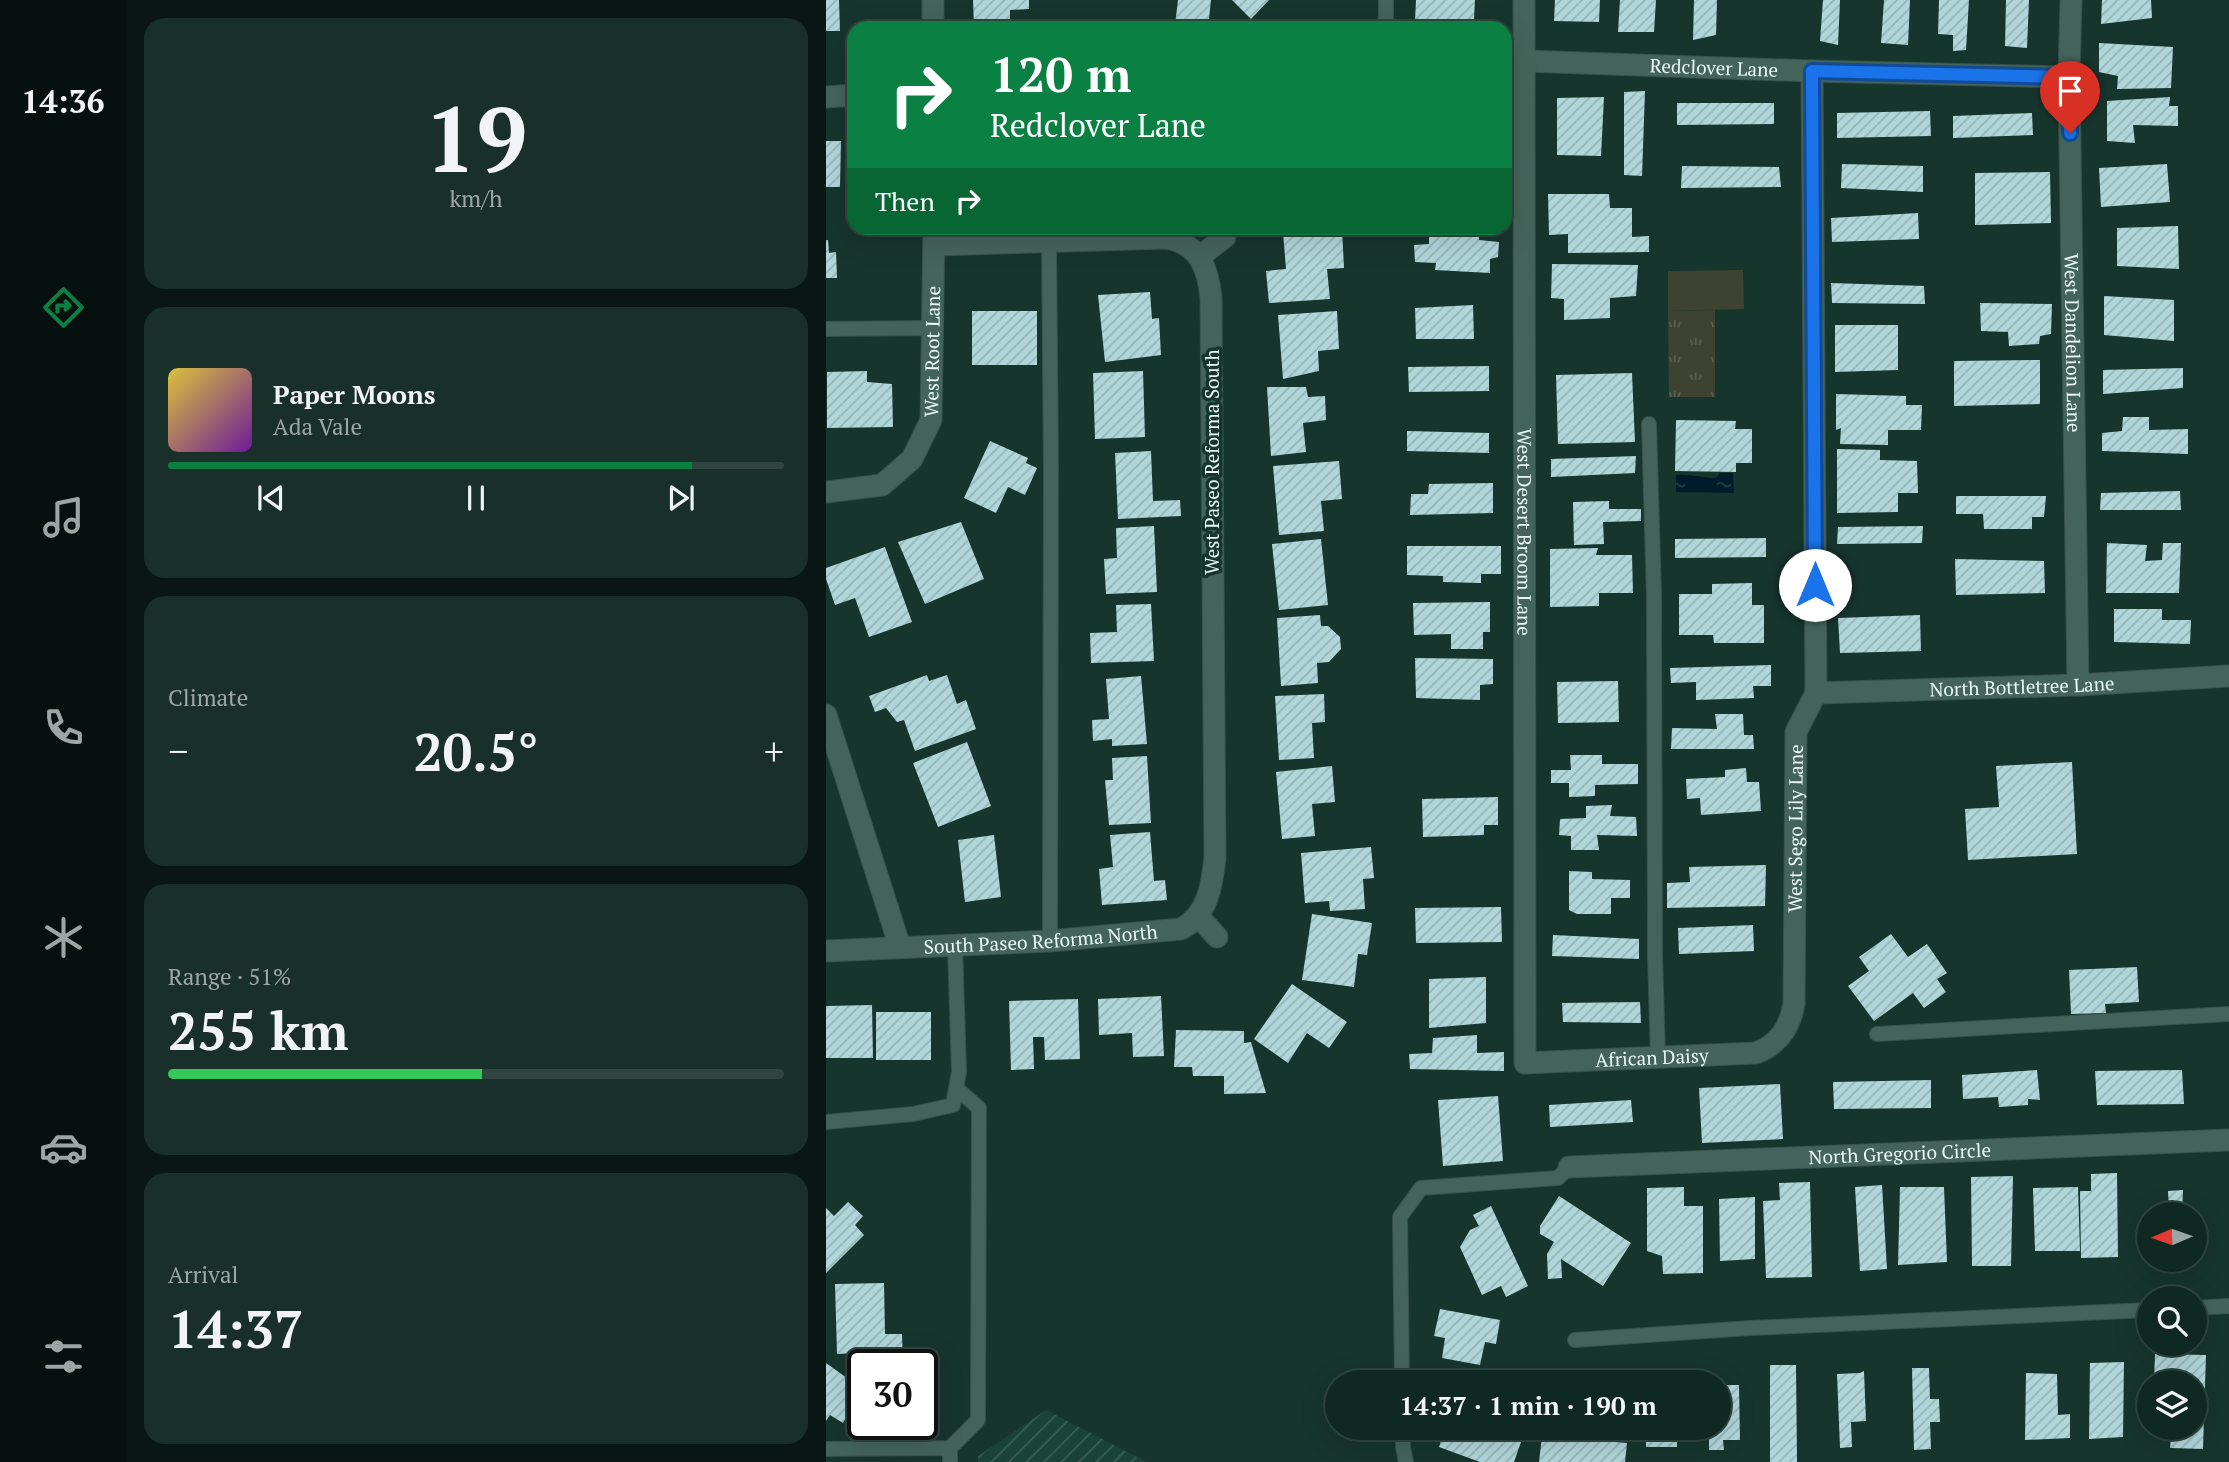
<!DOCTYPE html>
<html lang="en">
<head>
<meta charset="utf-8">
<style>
	:root { --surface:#102822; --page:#19302a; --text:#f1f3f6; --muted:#9ca6a5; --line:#304440; --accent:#0b8043 }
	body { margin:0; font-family:"PT Serif",serif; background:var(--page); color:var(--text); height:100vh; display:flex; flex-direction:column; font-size:26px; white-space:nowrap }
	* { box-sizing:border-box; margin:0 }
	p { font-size:23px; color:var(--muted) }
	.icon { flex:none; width:38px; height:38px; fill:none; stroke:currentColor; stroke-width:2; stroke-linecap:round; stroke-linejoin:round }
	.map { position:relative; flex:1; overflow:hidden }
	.details { display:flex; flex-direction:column; gap:18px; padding:18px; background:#091613; width:700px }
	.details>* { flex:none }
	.guide { position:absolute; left:21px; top:21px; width:665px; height:214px; border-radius:21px; box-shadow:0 7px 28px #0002,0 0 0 2px var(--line); background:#0b8043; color:#fff; overflow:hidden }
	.needle { width:46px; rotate:268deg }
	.fabs { position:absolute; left:1311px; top:1202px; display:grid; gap:14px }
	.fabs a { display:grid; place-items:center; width:70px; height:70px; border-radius:50%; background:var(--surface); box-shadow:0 7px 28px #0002,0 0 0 2px var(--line); font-size:35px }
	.speed { position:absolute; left:21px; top:1349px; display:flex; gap:14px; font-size:35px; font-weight:700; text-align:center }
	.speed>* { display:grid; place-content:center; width:91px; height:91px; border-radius:50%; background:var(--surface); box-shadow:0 7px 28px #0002,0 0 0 2px var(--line); line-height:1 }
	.speed .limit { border:4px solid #111; border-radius:10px; background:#fff; color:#111 }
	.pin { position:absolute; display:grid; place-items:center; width:60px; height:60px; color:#fff; margin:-72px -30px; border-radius:50% 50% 50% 0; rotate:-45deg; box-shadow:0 0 7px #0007 }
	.pin .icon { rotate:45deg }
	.me { position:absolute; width:77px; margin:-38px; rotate:0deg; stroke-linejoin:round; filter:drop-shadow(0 0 5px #0008) }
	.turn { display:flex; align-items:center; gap:24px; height:147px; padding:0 28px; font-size:32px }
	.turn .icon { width:91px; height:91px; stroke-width:2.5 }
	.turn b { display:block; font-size:49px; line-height:60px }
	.then { display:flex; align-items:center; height:66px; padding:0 28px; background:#0003; gap:14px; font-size:26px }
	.big { font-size:52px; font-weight:800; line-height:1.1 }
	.details .card { flex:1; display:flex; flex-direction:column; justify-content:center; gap:10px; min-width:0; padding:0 24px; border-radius:21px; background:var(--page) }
	.details .dial { align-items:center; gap:0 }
	.dial b { font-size:91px; line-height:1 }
	.song { display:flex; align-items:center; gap:21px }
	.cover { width:84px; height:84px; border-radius:10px; background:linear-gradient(135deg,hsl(50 70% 55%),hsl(280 70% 35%)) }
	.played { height:7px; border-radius:4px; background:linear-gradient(90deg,var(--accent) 85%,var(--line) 85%) }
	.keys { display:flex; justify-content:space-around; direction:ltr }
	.heat { display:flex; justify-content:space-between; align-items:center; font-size:38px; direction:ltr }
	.charge { height:10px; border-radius:5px; background:linear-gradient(90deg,#34c759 51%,var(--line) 0) }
	.trip { position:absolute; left:499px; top:1370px; width:406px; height:70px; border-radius:35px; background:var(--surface); box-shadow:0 7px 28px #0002,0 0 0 2px var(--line); font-weight:800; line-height:70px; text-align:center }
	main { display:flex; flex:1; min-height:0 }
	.menu { display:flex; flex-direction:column; width:126px; justify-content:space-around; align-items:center; background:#06100e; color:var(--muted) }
	.menu .icon { width:49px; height:49px }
	.menu .selected { color:var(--accent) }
	.menu b { font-size:32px; color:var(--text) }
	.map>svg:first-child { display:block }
	.industrial { fill:url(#industrial-furrows) }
	.grass { fill:#3e4231 }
	.park { fill:url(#park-tufts) }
	.water { fill:url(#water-ripples) }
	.building { fill:url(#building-hatch) }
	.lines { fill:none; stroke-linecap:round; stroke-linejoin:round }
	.lane-casing { stroke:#37514b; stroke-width:16 }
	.street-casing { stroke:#37514b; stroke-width:23 }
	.lane { stroke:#44645b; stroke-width:14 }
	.street { stroke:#44645b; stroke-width:21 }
	.route-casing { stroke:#114b97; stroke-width:18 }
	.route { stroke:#1a73e8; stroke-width:12 }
	.labels { text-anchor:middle; stroke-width:7; stroke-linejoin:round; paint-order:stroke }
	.street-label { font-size:19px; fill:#e7f8f3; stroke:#16352d }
</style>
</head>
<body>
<main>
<nav class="menu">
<b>14:36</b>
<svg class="icon selected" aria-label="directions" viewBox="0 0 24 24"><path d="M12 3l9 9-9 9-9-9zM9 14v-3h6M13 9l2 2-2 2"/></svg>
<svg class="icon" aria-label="music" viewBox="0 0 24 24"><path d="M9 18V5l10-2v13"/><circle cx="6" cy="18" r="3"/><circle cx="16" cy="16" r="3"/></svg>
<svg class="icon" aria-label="phone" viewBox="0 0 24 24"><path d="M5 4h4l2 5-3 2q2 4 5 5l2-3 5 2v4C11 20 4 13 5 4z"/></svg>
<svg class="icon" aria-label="climate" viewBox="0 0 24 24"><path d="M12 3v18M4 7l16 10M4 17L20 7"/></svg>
<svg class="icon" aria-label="car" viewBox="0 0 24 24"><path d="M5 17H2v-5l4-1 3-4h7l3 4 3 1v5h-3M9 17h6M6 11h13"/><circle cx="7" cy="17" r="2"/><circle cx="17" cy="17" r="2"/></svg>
<svg class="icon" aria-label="filters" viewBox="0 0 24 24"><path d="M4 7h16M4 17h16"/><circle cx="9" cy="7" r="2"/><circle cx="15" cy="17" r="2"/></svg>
</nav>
<section class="details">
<div class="card dial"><b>19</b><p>km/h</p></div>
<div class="card">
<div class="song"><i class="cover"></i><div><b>Paper Moons</b><p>Ada Vale</p></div></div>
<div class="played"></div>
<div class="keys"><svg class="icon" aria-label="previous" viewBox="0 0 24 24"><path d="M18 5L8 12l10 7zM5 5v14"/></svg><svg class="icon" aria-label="pause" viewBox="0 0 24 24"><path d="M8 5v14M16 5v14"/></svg><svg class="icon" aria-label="next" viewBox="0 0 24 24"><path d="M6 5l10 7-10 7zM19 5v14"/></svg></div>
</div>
<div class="card"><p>Climate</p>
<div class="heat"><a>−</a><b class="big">20.5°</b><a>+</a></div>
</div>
<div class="card"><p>Range · 51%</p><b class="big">255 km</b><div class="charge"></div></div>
<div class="card"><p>Arrival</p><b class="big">14:37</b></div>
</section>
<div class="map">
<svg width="1403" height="1462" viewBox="0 0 1403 1462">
	<defs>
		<pattern id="industrial-furrows" width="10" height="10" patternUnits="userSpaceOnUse" patternTransform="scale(1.75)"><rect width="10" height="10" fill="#194239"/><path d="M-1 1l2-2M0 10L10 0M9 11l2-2" fill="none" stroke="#3a5e56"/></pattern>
		<pattern id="park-tufts" width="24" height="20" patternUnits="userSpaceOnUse" patternTransform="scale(1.75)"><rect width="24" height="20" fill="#3e4231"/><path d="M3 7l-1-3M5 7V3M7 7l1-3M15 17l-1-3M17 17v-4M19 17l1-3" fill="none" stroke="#5a5e4f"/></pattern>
		<pattern id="water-ripples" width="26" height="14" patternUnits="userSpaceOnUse" patternTransform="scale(1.75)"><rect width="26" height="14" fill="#001c2a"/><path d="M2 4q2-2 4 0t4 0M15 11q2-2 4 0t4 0" fill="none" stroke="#253e49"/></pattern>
		<pattern id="building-hatch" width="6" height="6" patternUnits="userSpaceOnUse" patternTransform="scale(1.75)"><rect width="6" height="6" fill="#b1d6da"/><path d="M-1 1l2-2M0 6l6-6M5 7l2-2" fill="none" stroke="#96b3b6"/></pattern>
	</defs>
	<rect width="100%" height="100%" fill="#16352d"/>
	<path class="industrial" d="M220,1410L321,1462H152V1456Z"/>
	<path class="grass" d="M917,270L918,309L842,311V271Z"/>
	<path class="park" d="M889,310V397H843L842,311Z"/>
	<path class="water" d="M894,473H907L908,493L850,492V475C864,474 876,478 890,478Z"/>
	<path class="building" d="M0,0H13L14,31H0Z
		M147,0H203V9L184,10V28H148Z
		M352,0H385L382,28L349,25Z
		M406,0H443L425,19Z
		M590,0H649L648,19L589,20Z
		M729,0H774L773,22L728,21Z
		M794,0H830L828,32H792Z
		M868,0H891L890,35L867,40Z
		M997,0H1014L1012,45L994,41Z
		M1058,0H1084L1082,45L1055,43Z
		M1113,0H1143L1140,50L1127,51V35L1112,34Z
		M1180,0H1203L1201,48L1179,46Z
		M1276,0H1325L1326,18L1275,24Z
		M1273,43L1347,47L1345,88L1291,89L1292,76L1273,72Z
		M819,91L816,176L798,175V92Z
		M778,97L775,156L731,155V98Z
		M1344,97L1343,106H1352V126L1307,125L1309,143L1281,141V101Z
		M851,103H948V124L851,125Z
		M1104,111L1105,136L1011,138V113Z
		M1206,113L1207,135L1127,138V116Z
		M0,141H15L14,187H0Z
		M1016,164L1097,166V192L1015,188Z
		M1341,164L1344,202L1275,207L1273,168Z
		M856,166L953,167L955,187L855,188Z
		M1224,172L1225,223L1149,225V173Z
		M722,194H783L784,208H806V237L823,236V252L742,253V234L723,235Z
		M1092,213L1093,239L1006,242L1005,218Z
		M1352,226L1353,269L1291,266V228Z
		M516,228L518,268L501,269L504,299L443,303L440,271L460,269L457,232Z
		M603,228L653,230V240L673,242L672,257L664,259V273L609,270L610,263L589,262L588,245L603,244Z
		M0,240H2L3,253L10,252L11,278H0Z
		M726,264L812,265L810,296L784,298V318L738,320V299L725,298Z
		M1005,283L1098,286L1099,304L1006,303Z
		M324,292L326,319L333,318L335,355L279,362L272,295Z
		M1278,296L1348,300V341L1278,335Z
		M1154,303L1226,304L1225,334L1214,336L1213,344L1183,346L1182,332L1155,331Z
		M647,305L648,339H590L589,308Z
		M146,311H211V365H146Z
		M511,311L513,349L492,351L493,371L457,379L452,315Z
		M1009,325H1072V370L1009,372Z
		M1214,360V404L1128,406V361Z
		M663,366V391L583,392L582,367Z
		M1357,368V388L1277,394V370Z
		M41,371V382L66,384L67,427L1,428V372Z
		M317,371L319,437L269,439L267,373Z
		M806,373L809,442L732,444L730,375Z
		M441,387H480L482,397L499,396L500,420L477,423L480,452L445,456Z
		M1010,394L1080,396V405H1096L1095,430H1062V445L1014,444L1015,428L1010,430Z
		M1297,417H1323V430L1362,429V454L1276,451V433L1296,431Z
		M850,420L910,421L909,429H926V463H910V472L849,471Z
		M581,431L663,433V453L581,451Z
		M164,441L202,458L200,463L211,468L199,495L182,487L170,513L138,498Z
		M1011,449L1054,450V460L1091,461L1092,493H1072V512L1011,513Z
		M325,451L327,501L354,500L355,516L292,519L289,453Z
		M810,456L809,473L725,477V459Z
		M513,461L516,499L495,501L498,531L453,535L447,466Z
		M667,483V513L584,515L585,494H602L603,484Z
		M1354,491L1355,510H1274L1275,493Z
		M1130,496H1220L1218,517H1206V529H1158L1157,514H1130Z
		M783,501V509H815V521L777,522L778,544L748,545L747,502Z
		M135,522L158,579L99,604L72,542Z
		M328,526L331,592L280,594L278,559L291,558L290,528Z
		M1097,526L1096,543L1011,544L1012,527Z
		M940,538V557L849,558V539Z
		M495,539L502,605L453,610L446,544Z
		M1281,543L1321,545L1319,561L1336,560L1337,543H1355L1353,593H1280Z
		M581,546H675V574H655V583L617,582V576L581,575Z
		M59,547L86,622L43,637L29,598L9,605L0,579V568Z
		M772,548L770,555H806L807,593H773V606L724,607V549Z
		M1129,559L1218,561L1219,593L1130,595Z
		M926,583V605H938V643H888L887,635H853V594H886V584Z
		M664,602V632H657V649H625V634L588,635L587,603Z
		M325,604L328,661L265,663L264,633L291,632L290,605Z
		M1288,609H1336V620H1365L1364,644L1288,642Z
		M494,615L495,626H502L514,637L515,649L503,662L491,663L492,683L455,686L451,618Z
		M1094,615L1095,651L1014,653L1012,618Z
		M589,658L667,659V684L654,685V700L590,698Z
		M945,665V686H927L928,698L870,700V682L845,683L844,668Z
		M101,675L103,681L121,675L131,704L140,700L150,729L89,751L78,720L71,722L60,708L49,712L43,696Z
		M315,676L321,744L286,746V739L267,741L266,720L283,719L280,679Z
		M792,681L793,722L732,723L731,682Z
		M498,694L499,722L486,723L488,758L453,760L449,696Z
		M889,714H917L918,735H927L928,749H845L846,728L891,729Z
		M141,742L165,806L112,827L87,763Z
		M744,755H776V764H812V784L769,785V796L743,797V783H725V770H745Z
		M321,756L325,823L283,825L279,780H287L286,758Z
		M1246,762L1251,854L1142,860L1139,809L1173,807L1170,766Z
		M506,766L509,802L486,804L489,836L456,839L450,772Z
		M920,768L921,782H933L935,811L875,815L874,798L861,799L860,779L899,777V770Z
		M672,797V825H658V835L597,837L596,799Z
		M786,805L784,816L810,817L811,836L771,835L773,850H745V836L733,835L734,819L760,818V806Z
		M324,832L328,881L339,880L341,900L276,905L273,869L287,867L284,835Z
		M168,835L175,897L139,902L132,840Z
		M545,847L548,878L537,879L539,909L504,911L503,901L479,903L475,853Z
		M940,865L939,906L841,908V883L864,882L863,867Z
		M743,871L766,872V879L804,880V898H785V914H751L743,910Z
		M675,907L676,942L590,943L589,908Z
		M486,914L546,923L541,955L532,954L528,987L476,980Z
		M927,925L928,951L853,954L852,928Z
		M1065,934L1082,957L1101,944L1121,973L1111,979L1120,992L1098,1008L1087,993L1048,1021L1022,986L1043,971L1033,957Z
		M727,935L813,939V959L726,956Z
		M1311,967L1313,1002L1279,1004L1280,1013L1245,1014L1243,970Z
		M660,977V1023L603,1028V979Z
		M466,984L521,1022L503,1048L481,1033L462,1063L428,1039Z
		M335,996L338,1056L307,1057L306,1033L273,1035L272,999Z
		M252,999L254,1059L219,1060L218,1037H207L208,1069L185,1070L183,1001Z
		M814,1002L815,1023L737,1022L736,1003Z
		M46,1005L47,1058H0V1006Z
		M50,1012H105V1060H50Z
		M350,1030L418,1031V1043L425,1042L440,1093L398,1094V1076H367L366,1067H348Z
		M651,1035V1053L678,1052V1071L584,1069L583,1054L606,1053L607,1038Z
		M1211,1070L1214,1100L1202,1099V1105L1173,1107L1172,1097L1137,1099L1136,1075Z
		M1356,1070L1358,1104L1271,1105L1269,1071Z
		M1105,1080V1108L1008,1109L1007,1082Z
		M954,1084L957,1139L876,1143L873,1088Z
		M672,1096L677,1161L617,1166L612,1100Z
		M805,1100L807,1122L724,1127L723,1105Z
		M1291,1173L1292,1257L1255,1258L1254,1191H1265V1174Z
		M1187,1176L1185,1266H1146L1145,1177Z
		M984,1182L986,1277L940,1278L937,1201L954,1200L953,1183Z
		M1056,1185L1061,1269L1034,1271L1029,1187Z
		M858,1187V1206H877V1273L837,1274L836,1256L821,1251V1188Z
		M1074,1187H1118L1121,1262L1072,1265Z
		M1252,1187L1254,1251H1209L1207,1188Z
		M1357,1190L1356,1214H1332V1212H1343L1342,1191Z
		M733,1196L805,1243L777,1286L735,1259L736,1278L722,1279L721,1254L728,1242L714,1234V1226Z
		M929,1197V1259L894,1261L893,1199Z
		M22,1202L37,1216L29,1225L38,1235L0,1273V1208L8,1216Z
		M665,1206L702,1286L680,1297L675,1286L656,1295L634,1247L644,1230L653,1226L647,1215Z
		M58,1283L59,1334H76L77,1365L33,1363V1353L11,1354L9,1284Z
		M614,1309L674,1320L670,1344L659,1342L654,1365L616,1358L619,1338L608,1336Z
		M1329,1354L1380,1355L1377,1449L1344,1448L1346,1428H1368V1382H1328Z
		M1298,1362L1297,1437L1263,1439L1264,1363Z
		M0,1363L28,1383L25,1387L30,1390L25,1401L29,1403L17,1423L4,1415L0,1421Z
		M944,1365H970L971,1462H944Z
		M1086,1368H1103L1104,1399H1113L1114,1422H1104L1105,1449L1088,1450Z
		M1038,1371L1040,1421L1025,1422L1026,1447L1014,1448L1011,1374L1034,1373Z
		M1200,1373L1231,1374L1232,1415L1244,1414V1438L1199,1440Z
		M821,1375H841L840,1382H821Z
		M892,1385H913L914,1440H897L898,1450H883V1428H892Z
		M619,1428H655L666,1432L668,1428H700L688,1462H654L613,1447Z
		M820,1428H851V1447H820Z
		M716,1436L801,1443L799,1462H713Z"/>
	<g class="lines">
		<defs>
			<path id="lane" d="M557,28L560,17V0
				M223,243L225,468L224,941
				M0,329L107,328
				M823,424L828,596L829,956L832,1056
				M1051,1034L1403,1014
				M0,1122L87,1114L127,1105L133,1072L129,945
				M1368,1308L1403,1306
				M749,1340L924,1328L1323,1310
				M576,1382L574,1217L595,1188L732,1178L743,1167
				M577,1428V1447L580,1462
				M124,1448L152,1420L153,1108L130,1088
				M0,1449L124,1448V1462"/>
			<g id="street">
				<path id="s1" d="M698,0L699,1063L930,1053C953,1044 964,1027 968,1004L970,732L990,693L986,71"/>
				<path id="s2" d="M1245,0L1243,77L1252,685"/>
				<path d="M107,28V0"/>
				<path id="s3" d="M699,61L986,71L1243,77"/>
				<path d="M0,97L28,95"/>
				<path d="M373,257L399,237"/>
				<path id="s4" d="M0,492L56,485L86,459L105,420L108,228"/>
				<path id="s5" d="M990,693L1252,685L1403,676"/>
				<path d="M0,715L74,947"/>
				<path d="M372,916L391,937"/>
				<path id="s6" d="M0,951L224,941L355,929C382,915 386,885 389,858L385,298C382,267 373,244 340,238L109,245"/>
				<path id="s7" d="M743,1167L1403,1140"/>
			</g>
		</defs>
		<use href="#lane" class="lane-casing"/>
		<use href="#street" class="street-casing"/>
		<use href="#lane" class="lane"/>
		<use href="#street" class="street"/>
	</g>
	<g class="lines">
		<defs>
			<path id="route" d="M989,585L986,71L1243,77L1244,133"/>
		</defs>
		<use href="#route" class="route-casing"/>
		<use href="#route" class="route"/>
	</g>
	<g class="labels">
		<g class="street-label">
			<text dy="7" stroke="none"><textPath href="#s3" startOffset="189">Redclover Lane</textPath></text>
			<text dy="7" stroke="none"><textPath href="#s2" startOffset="343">West Dandelion Lane</textPath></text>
			<text dy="7" stroke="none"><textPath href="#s4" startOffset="208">West Root Lane</textPath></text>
			<text transform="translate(386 462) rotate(-90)" y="7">West Paseo Reforma South</text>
			<text dy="7" stroke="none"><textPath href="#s1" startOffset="532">West Desert Broom Lane</textPath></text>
			<text dy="7" stroke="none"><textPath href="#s5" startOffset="206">North Bottletree Lane</textPath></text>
			<text dy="7" stroke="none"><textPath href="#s1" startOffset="1535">West Sego Lily Lane</textPath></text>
			<text dy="7" stroke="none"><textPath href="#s6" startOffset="215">South Paseo Reforma North</textPath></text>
			<text dy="7" stroke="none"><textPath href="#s1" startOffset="1190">African Daisy</textPath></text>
			<text dy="7" stroke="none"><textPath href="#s7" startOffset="331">North Gregorio Circle</textPath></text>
		</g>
	</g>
</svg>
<div class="fabs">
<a><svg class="needle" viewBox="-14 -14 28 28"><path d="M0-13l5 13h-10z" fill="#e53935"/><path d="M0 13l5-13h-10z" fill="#9ca6a5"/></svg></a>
<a><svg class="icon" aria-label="search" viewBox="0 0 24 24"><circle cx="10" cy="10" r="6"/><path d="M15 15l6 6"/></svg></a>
<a><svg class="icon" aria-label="layers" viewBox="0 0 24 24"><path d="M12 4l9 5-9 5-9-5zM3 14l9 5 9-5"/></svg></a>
</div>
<div class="speed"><div class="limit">30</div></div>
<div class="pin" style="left:1244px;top:133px;background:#d93025"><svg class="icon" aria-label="arrive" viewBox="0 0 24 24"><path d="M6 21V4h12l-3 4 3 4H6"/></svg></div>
<svg class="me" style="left:989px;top:585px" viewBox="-20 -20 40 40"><circle r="19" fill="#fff"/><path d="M0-13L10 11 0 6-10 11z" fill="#1a73e8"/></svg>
<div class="trip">14:37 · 1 min · 190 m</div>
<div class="guide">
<div class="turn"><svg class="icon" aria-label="right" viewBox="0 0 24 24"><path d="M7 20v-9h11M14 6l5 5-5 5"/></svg><div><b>120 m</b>Redclover Lane</div></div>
<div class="then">Then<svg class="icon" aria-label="right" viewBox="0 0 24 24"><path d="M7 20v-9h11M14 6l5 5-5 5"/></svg></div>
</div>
</div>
</main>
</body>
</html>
